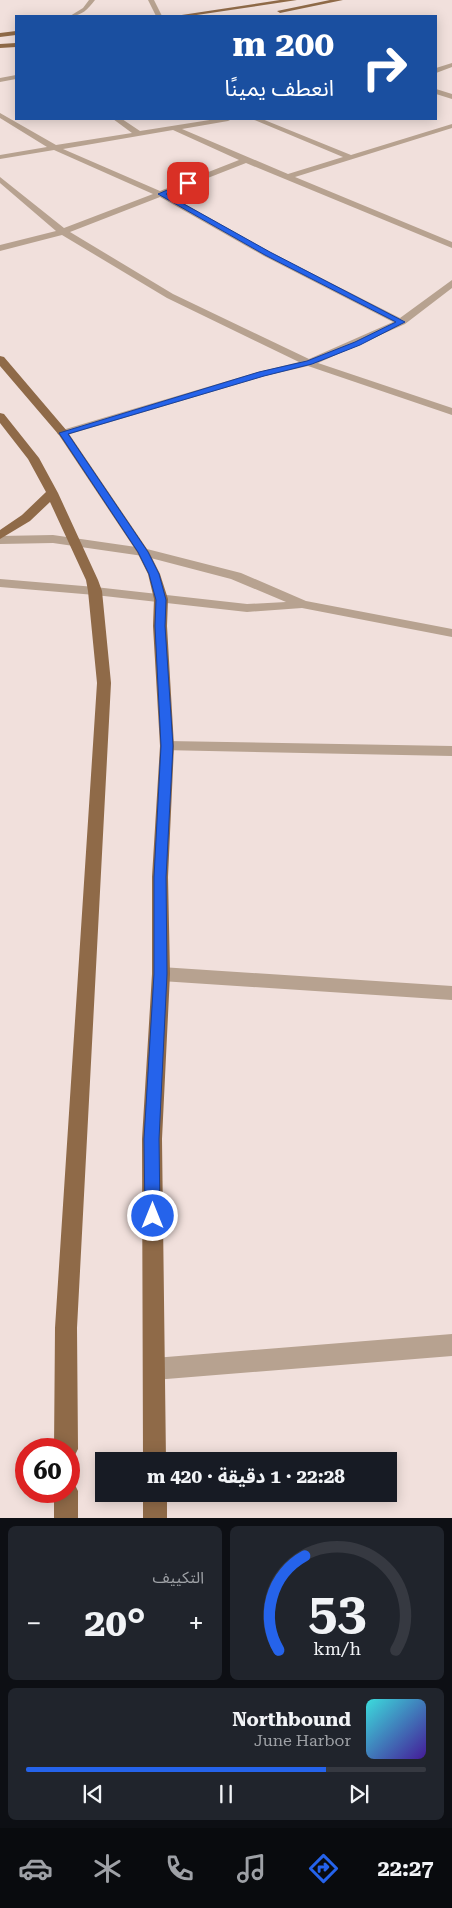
<!DOCTYPE html>
<html lang="ar">
<head>
<meta charset="utf-8">
<style>
	:root { --surface:#171b24; --page:#20242c; --text:#f1f3f6; --muted:#9ea1a6; --line:#363941; --accent:#2563eb }
	body { margin:0; font-family:"Roboto Serif","Noto Sans Arabic",serif; background:var(--page); color:var(--text); direction:rtl; height:100vh; display:flex; flex-direction:column; font-size:19px; white-space:nowrap }
	* { box-sizing:border-box; margin:0 }
	p { font-size:16px; color:var(--muted) }
	.icon { flex:none; width:28px; height:28px; fill:none; stroke:currentColor; stroke-width:2; stroke-linecap:round; stroke-linejoin:round }
	.map { position:relative; height:1518px; overflow:hidden; direction:ltr }
	.sheet { display:flex; flex-direction:column; gap:8px; padding:8px; background:#0d0f14; flex:1 }
	.sheet>* { flex:none }
	.guide { position:absolute; left:15px; top:15px; width:422px; height:105px; border-radius:0px; box-shadow:0 2px 12px #0003; direction:rtl; background:#1a4fa0; color:#fff; overflow:hidden }
	.speed { position:absolute; left:15px; top:1438px; display:flex; gap:10px; font-size:25px; font-weight:700; text-align:center }
	.speed>* { display:grid; place-content:center; width:65px; height:65px; border-radius:50%; background:var(--surface); box-shadow:0 2px 12px #0003; line-height:1 }
	.speed .limit { border:8px solid #d22; background:#fff; color:#111 }
	.pin { position:absolute; display:grid; place-items:center; width:42px; height:42px; color:#fff; margin:-21px; border-radius:10px; box-shadow:0 2px 8px #0006 }
	.me { position:absolute; width:55px; margin:-28px; rotate:0deg; stroke-linejoin:round; filter:drop-shadow(0 0 4px #0008) }
	.turn { display:flex; align-items:center; gap:18px; height:105px; padding:0 20px; font-size:22px }
	.turn .icon { width:65px; height:65px; stroke-width:2.5 }
	.turn b { display:block; font-size:35px; line-height:42px }
	.big { font-size:38px; font-weight:700; line-height:1.1 }
	.sheet .widget { flex:1; display:flex; flex-direction:column; justify-content:center; gap:8px; min-width:0; padding:0 18px; border-radius:8px; background:var(--page) }
	.sheet .dial { align-items:center; gap:0 }
	.dial svg { height:130px; overflow:visible; fill:none; stroke:var(--line); stroke-width:7; stroke-linecap:round; text-anchor:middle }
	.dial text { fill:var(--text); stroke:none }
	.song { display:flex; align-items:center; gap:15px }
	.cover { width:60px; height:60px; border-radius:8px; background:linear-gradient(135deg,hsl(180 70% 55%),hsl(260 70% 35%)) }
	.played { height:5px; border-radius:2px; background:linear-gradient(90deg,var(--accent) 75%,var(--line) 75%) }
	.keys { display:flex; justify-content:space-around; direction:ltr }
	.heat { display:flex; justify-content:space-between; align-items:center; font-size:28px; direction:ltr }
	.sheet .tiles { flex:1; display:grid; gap:8px; grid-template-columns:1fr 1fr }
	.widget:last-child { grid-column:span 2 }
	.trip { position:absolute; left:95px; top:1452px; width:302px; height:50px; border-radius:0px; background:var(--surface); box-shadow:0 2px 12px #0003; font-weight:700; line-height:50px; text-align:center; direction:rtl }
	.tab-bar { display:flex; height:80px; justify-content:space-around; align-items:center; background:#090b0e; color:var(--muted) }
	.tab-bar .icon { width:35px; height:35px }
	.tab-bar .active { color:var(--accent) }
	.tab-bar b { font-size:22px; color:var(--text) }
	.map>svg:first-child { display:block }
	.lines { fill:none; stroke-linecap:round; stroke-linejoin:round }
	.minor { fill:#b7a290; fill-rule:evenodd }
	.major { fill:#8f6a48; fill-rule:evenodd }
	.route { fill:#2563eb; stroke:#184099 }
</style>
</head>
<body>
<div class="map">
<svg width="452" height="1518" viewBox="0 0 452 1518">
	<rect width="100%" height="100%" fill="#f1e0dc"/>
	<g class="lines">
		<path class="minor" d="M89,0H95C88,9 82,16 70,16L83,8Z
			M148,0H154L162,16H156Z
			M452,63V67L436,73V68Z
			M16,75V79L0,82V78Z
			M436,89L452,94V99L436,94Z
			M0,113L56,145L132,133L113,119H122L140,131L216,119H232L228,121L182,129L288,174L343,157L252,119H262L351,155L452,124V128L295,177L452,242V248L246,163L167,194L270,252L400,318L452,280V288L405,324L318,363L452,408V415L308,366L265,376L67,435H59L57,433L59,431L258,372L299,362L167,298L62,235L0,251V245L56,231L0,183V177L64,228L153,194L54,150L0,159V155L47,147L0,118ZM173,130L239,160L160,191L63,149ZM160,197L264,256L393,322L309,359L173,294L70,232Z
			M53,535L143,548L241,573L306,601L452,629V637L302,608L247,612L95,595L0,587V579L95,587L247,604L286,602L231,579L143,556L53,543L0,544V536Z
			M167,741L452,746V756L162,750L160,746L162,742Z
			M161,967L452,986V1000L161,981L155,979L152,974L155,969Z
			M452,1334V1356L154,1380L146,1377L143,1369L146,1361L154,1358Z"/>
		<path class="major" d="M280,0H297L190,16H175Z
			M330,0H343L280,13L277,11Z
			M16,31V35L0,37V33Z
			M16,43V47L0,48V44Z
			M0,356L4,357L67,431L149,552L160,574L168,599L167,626L174,746L168,877L170,974L162,1139L166,1461H143L142,1139L152,974V877L160,746L153,626L154,599L148,574L137,552L59,435L0,366Z
			M0,413L4,414L39,458L58,493L98,580L102,591L111,683L77,1328L78,1449L74,1457L69,1459V1449H54L55,1328L97,683L88,591L86,580L50,502L30,521L0,539V530L22,515L46,492L28,459L0,423Z
			M69,1480L74,1483L78,1491V1518H54V1491H69Z
			M143,1494H167V1518H143Z"/>
	</g>
	<path class="route" d="M188,181L190,182V185L166,194L270,252L405,322L360,345L312,364L264,376L68,434L148,552L159,574L166,600L165,626L173,746L166,877L167,974L159,1139L160,1216L158,1221L153,1223L147,1221L145,1216L144,1139L154,974V877L161,746L155,626L156,600L149,574L138,552L59,433L259,372L307,361L355,342L396,322L265,255L158,194Z"/>
</svg>
<div class="speed"><div class="limit">60</div></div>
<div class="pin" style="left:188px;top:183px;background:#d93025"><svg class="icon" aria-label="arrive" viewBox="0 0 24 24"><path d="M6 21V4h12l-3 4 3 4H6"/></svg></div>
<svg class="me" style="left:153px;top:1216px" viewBox="-20 -20 40 40"><circle r="17" fill="#2563eb" stroke="#fff" stroke-width="3"/><path d="M0-11L8 9 0 5-8 9z" fill="#fff"/></svg>
<div class="trip">22:28 · 1 دقيقة · 420 m</div>
<div class="guide">
<div class="turn"><svg class="icon" aria-label="right" viewBox="0 0 24 24"><path d="M7 20v-9h11M14 6l5 5-5 5"/></svg><div><b>200 m</b>انعطف يمينًا</div></div>
</div>
</div>
<section class="sheet">
<div class="tiles">
<div class="widget dial"><svg viewBox="0 0 100 80">
<path d="M14 69A42 42 0 1 1 86 69"/>
<path d="M14 69A42 42 0 0 1 30 11" stroke="#2563eb"/>
<text x="50" y="56" font-size="32" font-weight="700">53</text>
<text x="50" y="72" font-size="11">km/h</text>
</svg></div>
<div class="widget"><p>التكييف</p>
<div class="heat"><a>−</a><b class="big">20°</b><a>+</a></div>
</div>
<div class="widget">
<div class="song"><i class="cover"></i><div><b>Northbound</b><p>June Harbor</p></div></div>
<div class="played"></div>
<div class="keys"><svg class="icon" aria-label="previous" viewBox="0 0 24 24"><path d="M18 5L8 12l10 7zM5 5v14"/></svg><svg class="icon" aria-label="pause" viewBox="0 0 24 24"><path d="M8 5v14M16 5v14"/></svg><svg class="icon" aria-label="next" viewBox="0 0 24 24"><path d="M6 5l10 7-10 7zM19 5v14"/></svg></div>
</div>
</div>
</section>
<nav class="tab-bar">
<b>22:27</b>
<svg class="icon active" aria-label="directions" viewBox="0 0 24 24"><path d="M12 3l9 9-9 9-9-9zM9 14v-3h6M13 9l2 2-2 2"/></svg>
<svg class="icon" aria-label="music" viewBox="0 0 24 24"><path d="M9 18V5l10-2v13"/><circle cx="6" cy="18" r="3"/><circle cx="16" cy="16" r="3"/></svg>
<svg class="icon" aria-label="phone" viewBox="0 0 24 24"><path d="M5 4h4l2 5-3 2q2 4 5 5l2-3 5 2v4C11 20 4 13 5 4z"/></svg>
<svg class="icon" aria-label="climate" viewBox="0 0 24 24"><path d="M12 3v18M4 7l16 10M4 17L20 7"/></svg>
<svg class="icon" aria-label="car" viewBox="0 0 24 24"><path d="M5 17H2v-5l4-1 3-4h7l3 4 3 1v5h-3M9 17h6M6 11h13"/><circle cx="7" cy="17" r="2"/><circle cx="17" cy="17" r="2"/></svg>
</nav>
</body>
</html>
